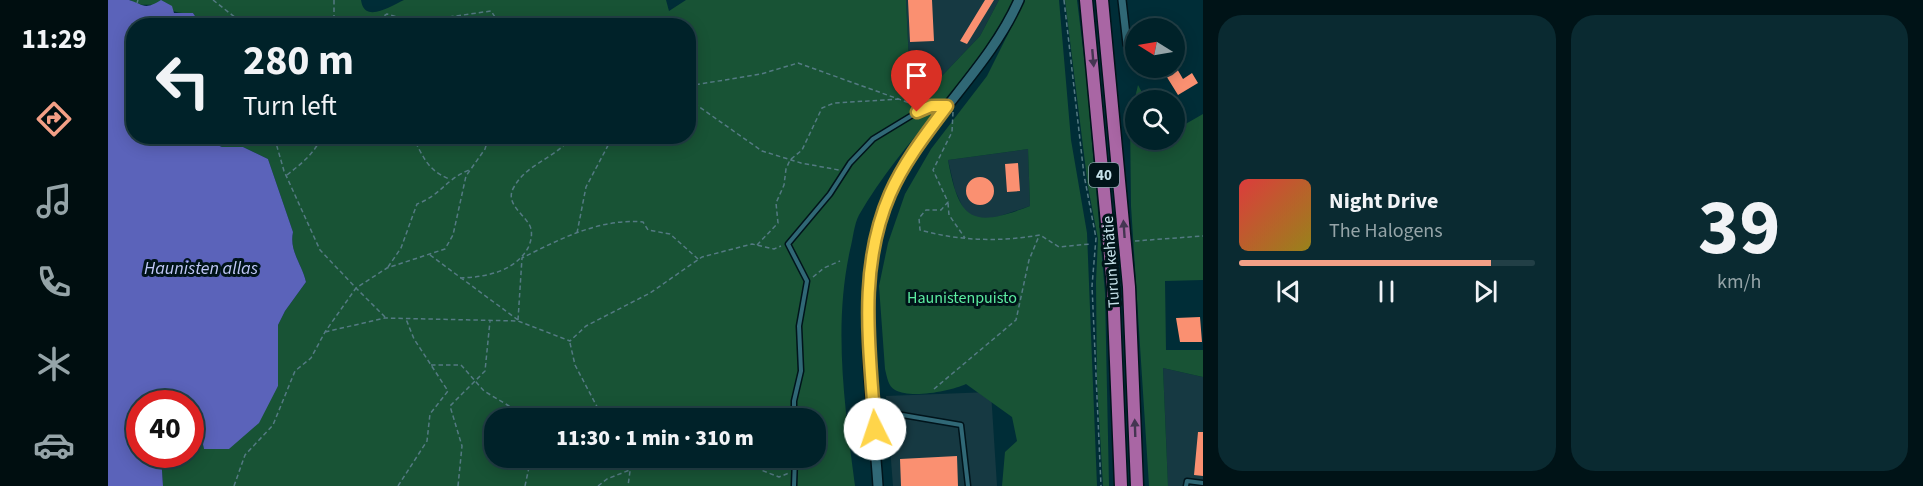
<!DOCTYPE html>
<html lang="en">
<head>
<meta charset="utf-8">
<style>
	:root { --surface:#002229; --page:#0a2a31; --text:#f1f3f6; --muted:#95a4a8; --line:#223f46; --accent:#f39f86 }
	body { margin:0; font-family:"Source Sans 3",sans-serif; background:var(--page); color:var(--text); height:100vh; display:flex; flex-direction:column; font-size:22px; white-space:nowrap }
	* { box-sizing:border-box; margin:0 }
	p { font-size:20px; color:var(--muted) }
	.icon { flex:none; width:33px; height:33px; fill:none; stroke:currentColor; stroke-width:2; stroke-linecap:round; stroke-linejoin:round }
	.map { position:relative; flex:1; overflow:hidden }
	.side { display:flex; flex-direction:column; gap:15px; padding:15px; background:#001317; width:720px }
	.side>* { flex:none }
	.hud { position:absolute; left:18px; top:18px; width:570px; height:126px; border-radius:24px; box-shadow:0 3px 15px #0003,0 0 0 2px var(--line); background:#002229; color:var(--text); overflow:hidden }
	.needle { width:39px; rotate:281deg }
	.tools { position:absolute; left:1017px; top:18px; display:grid; gap:12px }
	.tools a { display:grid; place-items:center; width:60px; height:60px; border-radius:50%; background:var(--surface); box-shadow:0 3px 15px #0003,0 0 0 2px var(--line); font-size:30px }
	.speed { position:absolute; left:18px; top:390px; display:flex; gap:12px; font-size:30px; font-weight:700; text-align:center }
	.speed>* { display:grid; place-content:center; width:78px; height:78px; border-radius:50%; background:var(--surface); box-shadow:0 3px 15px #0003,0 0 0 2px var(--line); line-height:1 }
	.speed .limit { border:9px solid #d22; background:#fff; color:#111 }
	.pin { position:absolute; display:grid; place-items:center; width:51px; height:51px; color:#fff; margin:-62px -26px; border-radius:50% 50% 50% 0; rotate:-45deg; box-shadow:0 0 6px #0007 }
	.pin .icon { rotate:45deg }
	.me { position:absolute; width:66px; margin:-33px; rotate:356deg; stroke-linejoin:round; filter:drop-shadow(0 0 4px #0008) }
	.turn { display:flex; align-items:center; gap:21px; height:126px; padding:0 18px; font-size:27px }
	.turn .icon { width:78px; height:78px; stroke-width:2.5 }
	.turn b { display:block; font-size:42px; line-height:51px }
	.side .widget { flex:1; display:flex; flex-direction:column; justify-content:center; gap:9px; min-width:0; padding:0 21px; border-radius:24px; background:var(--page) }
	.side .dial { align-items:center; gap:0 }
	.dial b { font-size:78px; line-height:1 }
	.song { display:flex; align-items:center; gap:18px }
	.cover { width:72px; height:72px; border-radius:9px; background:linear-gradient(135deg,hsl(0 70% 55%),hsl(50 70% 35%)) }
	.played { height:6px; border-radius:3px; background:linear-gradient(90deg,var(--accent) 85%,var(--line) 85%) }
	.keys { display:flex; justify-content:space-around; direction:ltr }
	.side .tiles { flex:1; display:grid; gap:15px; grid-template-columns:repeat(2,1fr) }
	.trip { position:absolute; left:376px; top:408px; width:342px; height:60px; border-radius:24px; background:var(--surface); box-shadow:0 3px 15px #0003,0 0 0 2px var(--line); font-weight:800; line-height:60px; text-align:center }
	main { display:flex; flex:1; min-height:0 }
	.tab-bar { display:flex; flex-direction:column; width:108px; justify-content:space-around; align-items:center; background:#000e10; color:var(--muted) }
	.tab-bar .icon { width:42px; height:42px }
	.tab-bar .active { color:var(--accent) }
	.tab-bar b { font-size:27px; color:var(--text) }
	.map>svg:first-child { display:block }
	.built { fill:#163942 }
	.green { fill:#185335; fill-rule:evenodd }
	.water { fill:#5b63ba }
	.building { fill:#fa9071 }
	.lines { fill:none; stroke-linecap:round; stroke-linejoin:round }
	.service-casing { stroke:#00141b; stroke-width:7 }
	.minor-casing { stroke:#00141b; stroke-width:10 }
	.tertiary-casing { stroke:#00141b; stroke-width:12 }
	.trunk-casing { stroke:#00141b; stroke-width:15 }
	.path { stroke:#547a83; stroke-width:1.5; stroke-dasharray:4.5 3; stroke-linecap:butt }
	.service { stroke:#306876; stroke-width:4 }
	.minor { stroke:#306876; stroke-width:7 }
	.tertiary { stroke:#306876; stroke-width:9 }
	.trunk { stroke:#a966a4; stroke-width:12 }
	.oneway { fill:#443551 }
	.route-casing { stroke:#a68a30; stroke-width:15 }
	.route { stroke:#ffd54a; stroke-width:10 }
	.labels { text-anchor:middle; stroke-width:6; stroke-linejoin:round; paint-order:stroke }
	.shield { fill:#001419; stroke:#8ba5ac; stroke-width:1.5 }
	.shield-label { font-size:15px; font-weight:bold; fill:#c7e3eb }
	.street-label { font-size:16px; fill:#c7e3eb; stroke:#001419 }
	.park-label { font-size:16px; fill:#5beda1; stroke:#001419 }
	.water-label { font-size:18px; font-style:italic; fill:#c0c8f7; stroke:#001419 }
</style>
</head>
<body>
<main>
<nav class="tab-bar">
<b>11:29</b>
<svg class="icon active" aria-label="directions" viewBox="0 0 24 24"><path d="M12 3l9 9-9 9-9-9zM9 14v-3h6M13 9l2 2-2 2"/></svg>
<svg class="icon" aria-label="music" viewBox="0 0 24 24"><path d="M9 18V5l10-2v13"/><circle cx="6" cy="18" r="3"/><circle cx="16" cy="16" r="3"/></svg>
<svg class="icon" aria-label="phone" viewBox="0 0 24 24"><path d="M5 4h4l2 5-3 2q2 4 5 5l2-3 5 2v4C11 20 4 13 5 4z"/></svg>
<svg class="icon" aria-label="climate" viewBox="0 0 24 24"><path d="M12 3v18M4 7l16 10M4 17L20 7"/></svg>
<svg class="icon" aria-label="car" viewBox="0 0 24 24"><path d="M5 17H2v-5l4-1 3-4h7l3 4 3 1v5h-3M9 17h6M6 11h13"/><circle cx="7" cy="17" r="2"/><circle cx="17" cy="17" r="2"/></svg>
</nav>
<div class="map">
<svg width="1095" height="486" viewBox="0 0 1095 486">
	<rect width="100%" height="100%" fill="#002d37"/>
	<path class="built" d="M798,0H891L872,36L831,79L801,63Z
		M920,149L922,206L880,220L866,218L855,208L847,190L840,160Z
		M1055,368L1095,377V486H1060Z
		M883,392L889,486H785L778,396Z"/>
	<path class="green" d="M22,0H253C256,24 283,6 296,0H558L561,11L578,0H798L801,63L831,79L872,36L891,0H906C865,80 795,139 751,215C746,224 745,239 742,250C725,328 737,408 747,486H55L53,455L82,454L83,421L92,431L96,449H121L170,386V325L177,311L198,282C194,264 181,251 185,232L160,159L135,147H114L90,137L580,136V26H93L85,13C69,15 60,8 45,5C35,4 30,7 22,0ZM387,418H708V458H387Z
		M917,0H951L963,140L979,233L989,486H894L897,452L909,441L904,417L858,384C843,391 803,399 787,390C780,386 779,377 777,369L771,286L780,243L797,194L823,149L879,76ZM920,149L922,206C865,228 851,222 840,160Z
		M957,0H969L978,73L997,293L1001,486H995L989,382L988,282L990,239L980,187Z
		M1030,85L1038,100H1028V140H1066L1067,130L1095,114V280L1057,281L1058,350H1095V377L1055,368L1060,486H1041L1040,470L1023,206L1022,119Z"/>
	<path class="water" d="M0,0C6,0 15,0 21,0C35,4 36,11 53,0L64,6L66,13H85L93,25L26,26V136L90,137L114,147H135L160,159L185,232C181,251 194,264 198,282L177,311L170,325V386L151,423L121,449H96L92,431L83,421L82,404H32V454L53,455L55,486H0Z"/>
	<path class="building" d="M800,0H824L826,41L802,42Z
		M877,0H886L859,44L852,41Z
		M1068,67L1075,79L1084,73L1090,83L1070,95L1057,74Z
		M910,163L912,191L899,192L897,164Z
		M858 191a14 14 0 1 1 28 0a14 14 0 1 1-28 0Z
		M1092,317L1094,342H1072L1068,318Z
		M1090,432H1095V476L1086,475Z
		M849,456L850,486H793L792,459Z"/>
	<g class="lines">
		<defs>
			<path id="service" d="M765,410L853,425L860,486
				M686,418V401L693,371L691,326L699,281L680,244L722,194L742,163L765,139L816,108L838,106
				M686,486L687,458
				M1078,486L1079,481L1095,483"/>
			<path id="minor" d="M1014,0L1019,44L1028,67
				M1066,58H1071"/>
			<path id="tertiary" d="M770,486C763,377 738,259 800,161C834,105 884,61 911,0"/>
			<path id="trunk" d="M978,0L1005,287L1013,486
				M994,0L1021,287L1029,486"/>
		</defs>
		<use href="#service" class="service-casing"/>
		<use href="#minor" class="minor-casing"/>
		<use href="#tertiary" class="tertiary-casing"/>
		<use href="#trunk" class="trunk-casing"/>
		<path class="path" d="M105,0L138,26
			M226,0V26
			M956,0L976,175L988,238L984,286L993,486
			M29,3L30,0
			M267,26L268,21L279,14L312,24L341,17L383,11L393,26
			M580,86L653,74L690,63L810,106
			M580,99L654,151L693,163L731,170
			M845,112L844,132L825,170L840,202L833,210H818L811,218L812,230C852,241 891,242 932,235L951,247L982,244
			M304,136C316,157 318,169 341,179
			M179,175C193,164 207,153 214,136
			M840,203L841,215L857,238
			M469,233L478,187L505,136
			M1027,241L1095,236
			M649,245L670,223L668,203L676,185L678,169L682,160L694,150L714,108L726,103L793,99
			M322,255L410,320
			M280,267L293,248L309,204C333,195 338,179 361,170
			M705,277L716,268L732,261
			M352,278C378,277 406,272 420,248C423,242 425,233 422,226C416,214 396,203 406,187C419,163 449,158 464,136
			M277,317L248,288L279,268L337,249L345,235L358,176L377,149L381,136
			M410,320L414,258C452,239 492,218 535,222L540,230L562,234L590,259
			M217,332L277,318L410,321L462,341L478,326L542,293L594,257L644,244L666,249L673,246
			M462,343L467,365L495,418
			M323,365H353L376,391L401,406L410,418
			M826,389L908,320L921,260L931,236
			M515,458L522,471L520,486
			M636,458L653,470L671,477L681,473
			M126,486L137,455L165,425L187,371L203,358L217,332L248,288L212,250L176,171L166,136
			M290,486L319,441L322,414L340,391L306,339L298,319
			M350,486L354,446L342,406L377,371L382,321
			M417,486L423,458
			M490,486L499,479L552,458"/>
		<use href="#service" class="service"/>
		<use href="#minor" class="minor"/>
		<use href="#tertiary" class="tertiary"/>
		<use href="#trunk" class="trunk"/>
	</g>
	<defs><path id="oneway-solid" d="M-6-.8H1V-3.2L6.5 0L1 3.2V.8H-6Z" transform="scale(1.5)"/></defs>
	<g class="oneway">
		<use href="#oneway-solid" transform="translate(985 58) rotate(85)"/>
		<use href="#oneway-solid" transform="translate(1016 229) rotate(-94)"/>
		<use href="#oneway-solid" transform="translate(1027 428) rotate(-92)"/>
	</g>
	<g class="lines">
		<defs>
			<path id="route" d="M767,429C762,349 749,270 782,194C796,162 818,134 839,106H823L809,112"/>
		</defs>
		<use href="#route" class="route-casing"/>
		<use href="#route" class="route"/>
	</g>
	<g class="labels">
		<rect class="shield" x="981" y="163" width="30" height="24" rx="4.5"/>
		<g class="shield-label">
			<text x="996" y="180">40</text>
		</g>
		<g class="street-label">
			<text transform="translate(1002 262) rotate(-94)" y="6">Turun kehätie</text>
		</g>
		<g class="park-label">
			<text x="854" y="303">Haunistenpuisto</text>
		</g>
		<g class="water-label">
			<text x="93" y="274">Haunisten allas</text>
		</g>
	</g>
</svg>
<div class="tools">
<a><svg class="needle" viewBox="-14 -14 28 28"><path d="M0-13l5 13h-10z" fill="#e53935"/><path d="M0 13l5-13h-10z" fill="#95a4a8"/></svg></a>
<a><svg class="icon" aria-label="search" viewBox="0 0 24 24"><circle cx="10" cy="10" r="6"/><path d="M15 15l6 6"/></svg></a>
</div>
<div class="speed"><div class="limit">40</div></div>
<div class="pin" style="left:809px;top:112px;background:#d93025"><svg class="icon" aria-label="arrive" viewBox="0 0 24 24"><path d="M6 21V4h12l-3 4 3 4H6"/></svg></div>
<svg class="me" style="left:767px;top:429px" viewBox="-20 -20 40 40"><circle r="19" fill="#fff"/><path d="M0-13L10 11 0 6-10 11z" fill="#ffd54a"/></svg>
<div class="trip">11:30 · 1 min · 310 m</div>
<div class="hud">
<div class="turn"><svg class="icon" aria-label="left" viewBox="0 0 24 24"><path d="M17 20v-9H6M10 6l-5 5 5 5"/></svg><div><b>280 m</b>Turn left</div></div>
</div>
</div>
<section class="side">
<div class="tiles">
<div class="widget">
<div class="song"><i class="cover"></i><div><b>Night Drive</b><p>The Halogens</p></div></div>
<div class="played"></div>
<div class="keys"><svg class="icon" aria-label="previous" viewBox="0 0 24 24"><path d="M18 5L8 12l10 7zM5 5v14"/></svg><svg class="icon" aria-label="pause" viewBox="0 0 24 24"><path d="M8 5v14M16 5v14"/></svg><svg class="icon" aria-label="next" viewBox="0 0 24 24"><path d="M6 5l10 7-10 7zM19 5v14"/></svg></div>
</div>
<div class="widget dial"><b>39</b><p>km/h</p></div>
</div>
</section>
</main>
</body>
</html>
